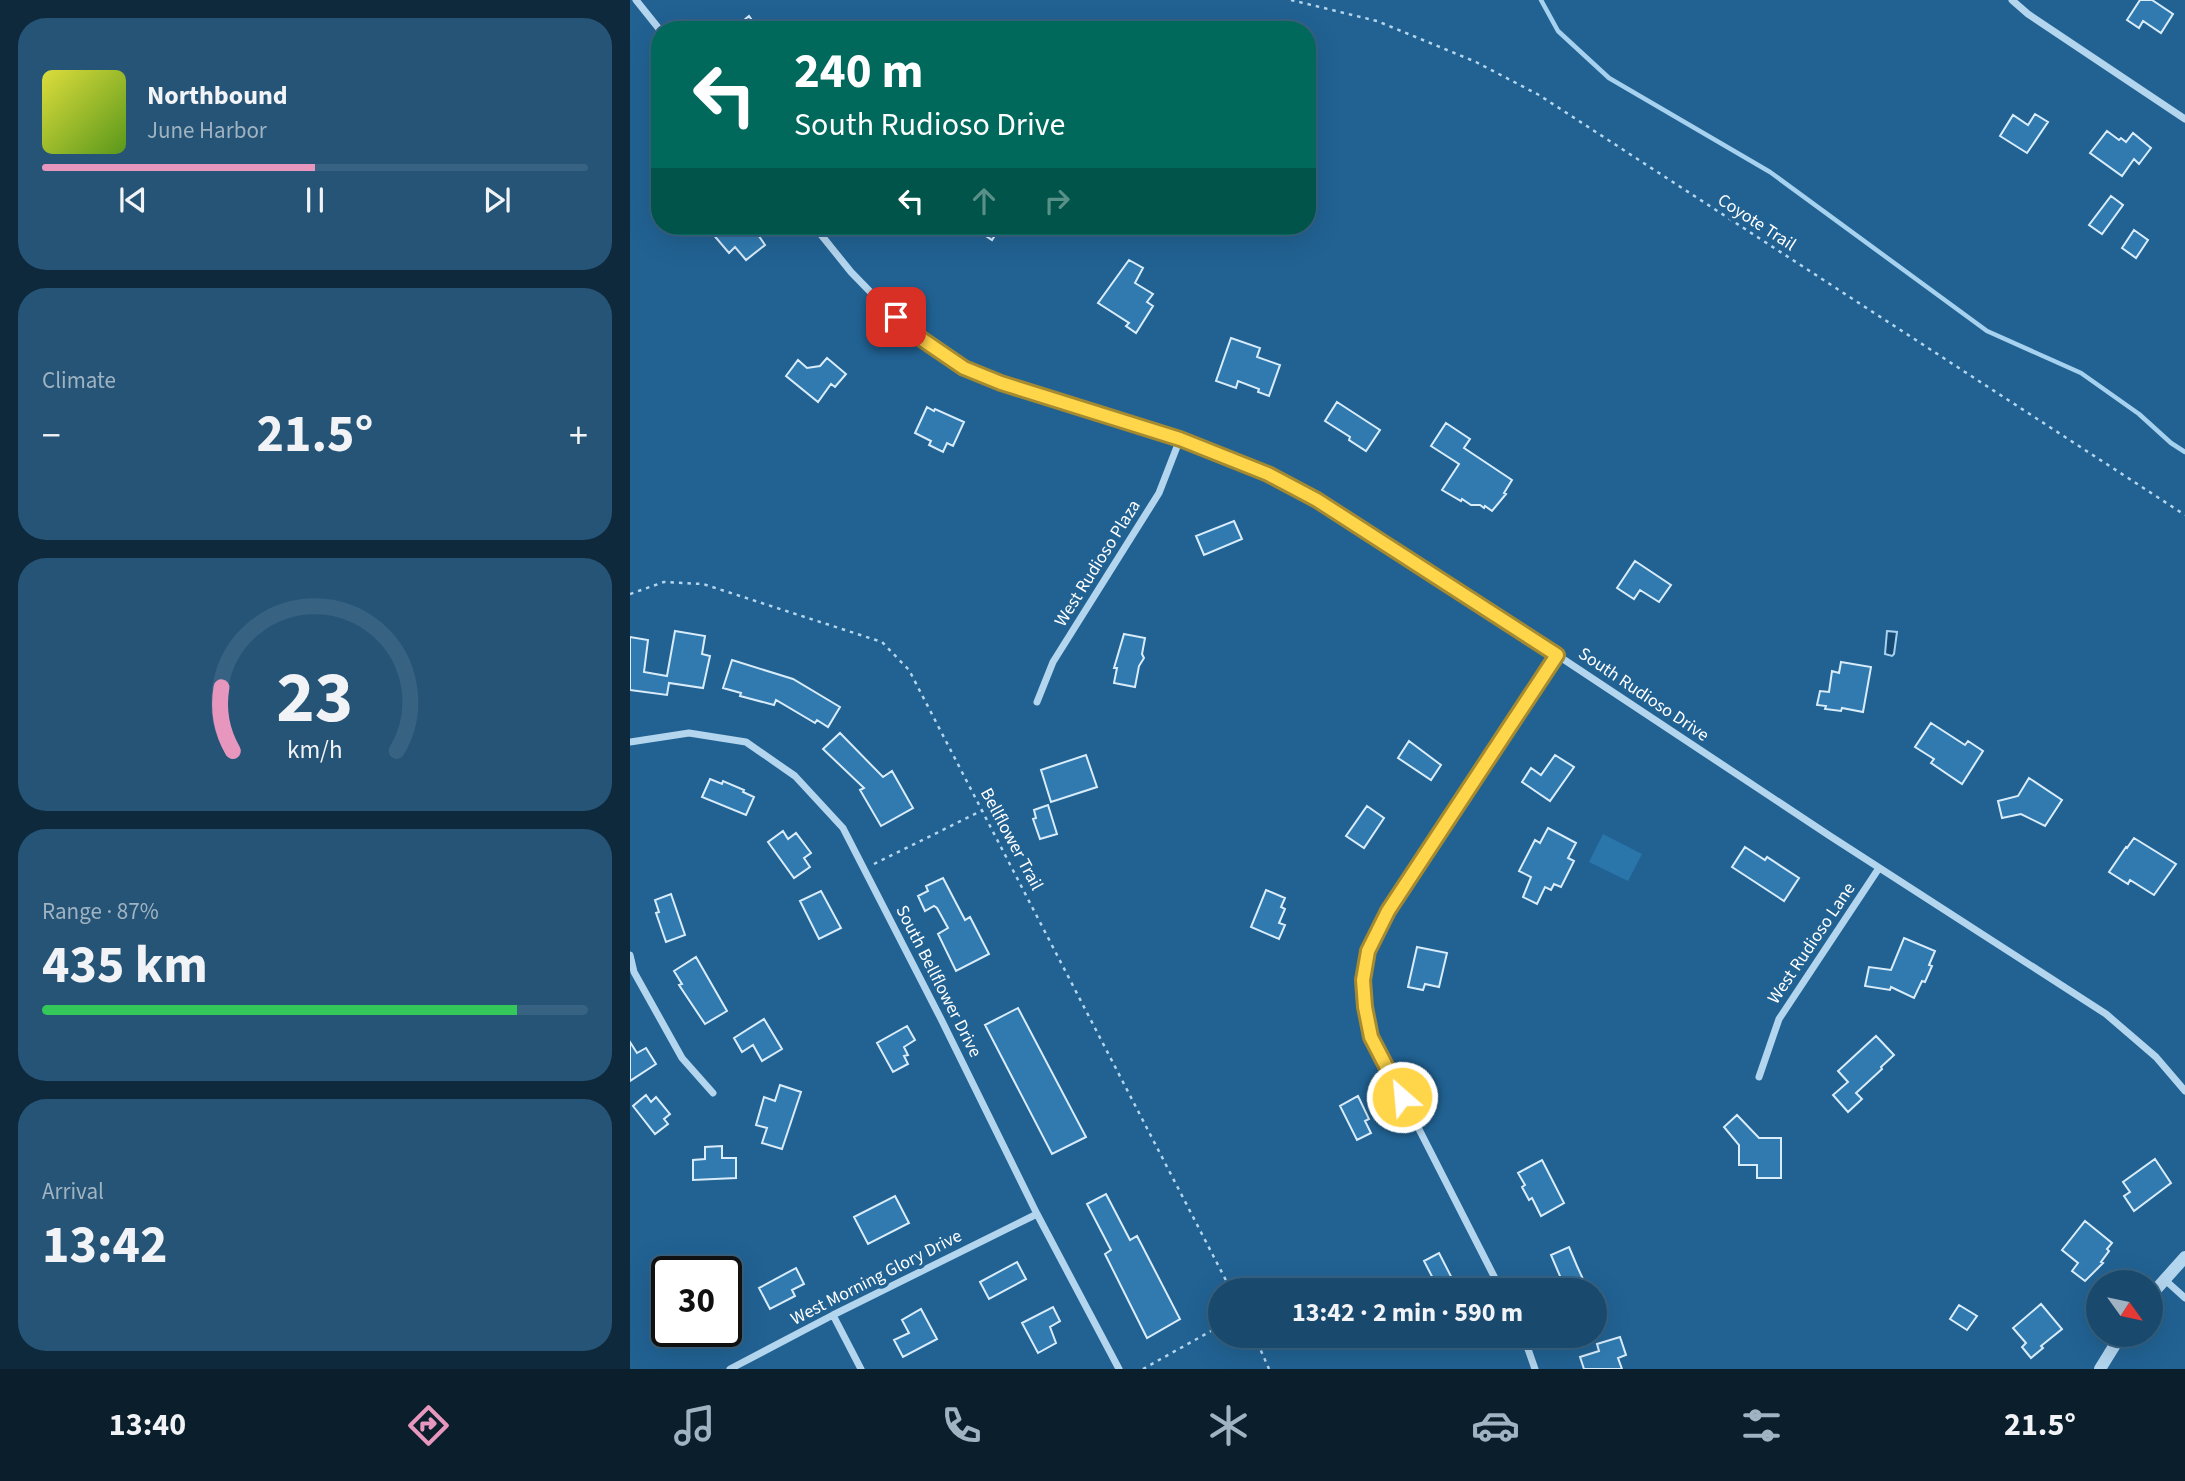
<!DOCTYPE html>
<html lang="en">
<head>
<meta charset="utf-8">
<style>
	:root { --surface:#194a6e; --page:#265476; --text:#f1f3f6; --muted:#9fb3c2; --line:#376281; --accent:#e797bd }
	body { margin:0; font-family:"Source Sans 3",sans-serif; background:var(--page); color:var(--text); height:100vh; display:flex; flex-direction:column; font-size:26px; white-space:nowrap }
	* { box-sizing:border-box; margin:0 }
	p { font-size:23px; color:var(--muted) }
	.icon { flex:none; width:38px; height:38px; fill:none; stroke:currentColor; stroke-width:2; stroke-linecap:round; stroke-linejoin:round }
	.map { position:relative; flex:1; overflow:hidden }
	.panel { display:flex; flex-direction:column; gap:18px; padding:18px; background:#0e293c; width:630px }
	.panel>* { flex:none }
	.top-card { position:absolute; left:21px; top:21px; width:665px; height:214px; border-radius:28px; box-shadow:0 7px 28px #0002,0 0 0 2px var(--line); background:#00695c; color:#fff; overflow:hidden }
	.needle { width:46px; rotate:123deg }
	.buttons { position:absolute; left:1456px; top:1270px; display:grid; gap:14px }
	.buttons a { display:grid; place-items:center; width:77px; height:77px; border-radius:50%; background:var(--surface); box-shadow:0 7px 28px #0002,0 0 0 2px var(--line); font-size:35px }
	.speed { position:absolute; left:21px; top:1256px; display:flex; gap:14px; font-size:35px; font-weight:700; text-align:center }
	.speed>* { display:grid; place-content:center; width:91px; height:91px; border-radius:50%; background:var(--surface); box-shadow:0 7px 28px #0002,0 0 0 2px var(--line); line-height:1 }
	.speed .limit { border:4px solid #111; border-radius:10px; background:#fff; color:#111 }
	.pin { position:absolute; display:grid; place-items:center; width:60px; height:60px; color:#fff; margin:-30px; border-radius:14px; box-shadow:0 4px 10px #0006 }
	.me { position:absolute; width:77px; margin:-38px; rotate:333deg; stroke-linejoin:round; filter:drop-shadow(0 0 5px #0008) }
	.turn { display:flex; align-items:center; gap:24px; height:147px; padding:0 28px; font-size:32px }
	.turn .icon { width:91px; height:91px; stroke-width:2.5 }
	.turn b { display:block; font-size:49px; line-height:60px }
	.lanes { display:flex; align-items:center; height:66px; padding:0 28px; background:#0003; justify-content:center; gap:35px; direction:ltr }
	.lanes .off { opacity:.35 }
	.big { font-size:52px; font-weight:700; line-height:1.1 }
	.panel .tile { flex:1; display:flex; flex-direction:column; justify-content:center; gap:10px; min-width:0; padding:0 24px; border-radius:28px; background:var(--page) }
	.panel .dial { align-items:center; gap:0 }
	.dial svg { height:182px; overflow:visible; fill:none; stroke:var(--line); stroke-width:7; stroke-linecap:round; text-anchor:middle }
	.dial text { fill:var(--text); stroke:none }
	.song { display:flex; align-items:center; gap:21px }
	.cover { width:84px; height:84px; border-radius:10px; background:linear-gradient(135deg,hsl(60 70% 55%),hsl(90 70% 35%)) }
	.played { height:7px; border-radius:4px; background:linear-gradient(90deg,var(--accent) 50%,var(--line) 50%) }
	.keys { display:flex; justify-content:space-around; direction:ltr }
	.heat { display:flex; justify-content:space-between; align-items:center; font-size:38px; direction:ltr }
	.charge { height:10px; border-radius:5px; background:linear-gradient(90deg,#34c759 87%,var(--line) 0) }
	.trip { position:absolute; left:578px; top:1278px; width:399px; height:70px; border-radius:35px; background:var(--surface); box-shadow:0 7px 28px #0002,0 0 0 2px var(--line); font-weight:700; line-height:70px; text-align:center }
	.tab-bar { display:flex; height:112px; justify-content:space-around; align-items:center; background:#0a1e2c; color:var(--muted) }
	.tab-bar .icon { width:49px; height:49px }
	.tab-bar .on { color:var(--accent) }
	.tab-bar b { font-size:32px; color:var(--text) }
	main { display:flex; flex:1; min-height:0 }
	.map>svg:first-child { display:block }
	.green { fill:#2a76ab }
	.water { fill:#174a72; stroke:#a7d2ef; stroke-width:2 }
	.lines { fill:none; stroke-linecap:round; stroke-linejoin:round }
	.stream { stroke:#a7d2ef; stroke-width:4.5 }
	.building { fill:#307ab0; stroke:#d9ecfa; stroke-width:2 }
	.path { stroke:#b3d5ee; stroke-width:2.5; stroke-dasharray:3.5 5; stroke-linecap:butt }
	.minor { stroke:#b3d5ee; stroke-width:7 }
	.tertiary { stroke:#b3d5ee; stroke-width:12 }
	.route-casing { stroke:#a68a30; stroke-width:18 }
	.route { stroke:#ffd54a; stroke-width:12 }
	.labels { text-anchor:middle; stroke-width:7; stroke-linejoin:round; paint-order:stroke }
	.street-label { font-size:18px; fill:#fff; stroke:#216293 }
</style>
</head>
<body>
<main>
<section class="panel">
<div class="tile">
<div class="song"><i class="cover"></i><div><b>Northbound</b><p>June Harbor</p></div></div>
<div class="played"></div>
<div class="keys"><svg class="icon" aria-label="previous" viewBox="0 0 24 24"><path d="M18 5L8 12l10 7zM5 5v14"/></svg><svg class="icon" aria-label="pause" viewBox="0 0 24 24"><path d="M8 5v14M16 5v14"/></svg><svg class="icon" aria-label="next" viewBox="0 0 24 24"><path d="M6 5l10 7-10 7zM19 5v14"/></svg></div>
</div>
<div class="tile"><p>Climate</p>
<div class="heat"><a>−</a><b class="big">21.5°</b><a>+</a></div>
</div>
<div class="tile dial"><svg viewBox="0 0 100 80">
<path d="M14 69A42 42 0 1 1 86 69"/>
<path d="M14 69A42 42 0 0 1 9 41" stroke="#e797bd"/>
<text x="50" y="56" font-size="32" font-weight="700">23</text>
<text x="50" y="72" font-size="11">km/h</text>
</svg></div>
<div class="tile"><p>Range · 87%</p><b class="big">435 km</b><div class="charge"></div></div>
<div class="tile"><p>Arrival</p><b class="big">13:42</b></div>
</section>
<div class="map">
<svg width="1555" height="1369" viewBox="0 0 1555 1369">
	<rect width="100%" height="100%" fill="#216293"/>
	<path class="green" d="M973,834L1012,854L998,881L959,862Z"/>
	<path class="water" d="M1257,631L1267,632L1264,654L1262,656L1255,654Z"/>
	<g class="lines">
		<path class="stream" d="M911,0L928,31L979,78L1140,172L1357,331L1451,373L1509,414L1541,443L1555,452"/>
	</g>
	<path class="building" d="M1510,0H1522L1543,14L1531,33L1513,21L1509,28L1497,20Z
		M119,16L129,30H102Z
		M1405,114L1418,122L1397,153L1370,136L1383,115L1398,125Z
		M1477,131L1489,140L1491,138L1496,142L1503,133L1521,148L1509,164L1504,159L1492,176L1460,153Z
		M1481,196L1493,205L1472,234L1459,225Z
		M76,226H122L135,245L116,260L105,247L99,253Z
		M341,226H371L362,240Z
		M1504,230L1518,240L1506,258L1492,248Z
		M499,260L513,268L505,283L523,294L517,302L523,306L506,333L496,326L499,323L468,303Z
		M601,338L630,348L627,357L650,365L639,396L628,392L629,389L608,381L606,388L586,381Z
		M197,358L216,374L205,387L201,384L188,402L156,376L168,360L177,368L190,366Z
		M707,402L750,430L736,451L719,440L720,437L695,421Z
		M297,407L304,411L305,409L334,422L323,446L317,443L313,452L299,445L301,441L285,433Z
		M816,423L840,439L834,448L882,480L874,493L876,494L862,511L855,506L854,508L850,505H841L832,499L831,501L812,490L829,464L801,446Z
		M604,521L612,539L574,555L566,536Z
		M1005,561L1041,585L1029,602L1010,590L1004,599L987,588Z
		M45,631L75,636L72,654L80,656L73,688L39,683L37,695L0,690V637L18,640L14,672L37,676Z
		M494,634L515,638L512,654L514,658L509,666L505,687L484,683L487,668H484Z
		M102,660L163,679L210,707L198,727L187,720L185,723L146,700L144,705L110,696L111,693L93,688Z
		M1211,662L1241,667L1233,712L1212,708L1211,711L1195,709L1196,706L1187,705L1190,691L1199,692L1202,671L1209,673Z
		M1301,723L1335,745L1338,741L1353,751L1332,784L1301,763L1304,759L1285,747Z
		M210,733L253,777L262,771L283,808L251,826L230,790L234,788L193,749Z
		M779,741L811,765L801,780L768,758Z
		M456,755L467,787L421,802L411,770Z
		M925,755L944,767L920,801L892,782L901,768L911,775Z
		M1399,778L1432,800L1415,826L1391,814L1372,818L1368,801L1388,796Z
		M80,779L92,784L93,781L114,790L113,792L124,797L116,815L72,797Z
		M418,805L427,834L410,839L403,819L406,818L404,810Z
		M737,806L754,818L734,848L716,836Z
		M918,828L946,843L938,858L944,861L931,887L924,884L921,890L915,887L907,904L893,897L901,877L889,871L905,840L910,843Z
		M153,831L158,839L166,833L181,853L174,858L180,867L164,878L138,842Z
		M1504,838L1546,864L1524,895L1500,880L1498,884L1479,872L1496,847L1497,848Z
		M1115,847L1135,860L1137,857L1169,878L1154,901L1102,867Z
		M313,878L335,920L340,917L359,954L326,971L308,934L318,928L307,908L304,906L295,911L288,896L298,891L296,886Z
		M636,890L655,898L651,907L655,909L649,923L655,925L649,939L621,927Z
		M191,891L211,928L189,939L170,901Z
		M41,894L55,935L36,942L26,913L29,912L25,900Z
		M1274,938L1305,951L1299,965L1302,966L1295,982L1292,981L1284,998L1261,987L1260,990L1235,986L1239,967L1261,970Z
		M787,947L817,953L809,987L795,984L793,990L778,987Z
		M66,957L97,1011L75,1024L49,985L52,984L44,971Z
		M388,1008L456,1137L422,1154L355,1025Z
		M134,1019L152,1049L132,1061L123,1045L112,1052L104,1038Z
		M277,1026L285,1040L274,1047L278,1055L274,1056L278,1064L263,1072L247,1043Z
		M1246,1036L1264,1055L1251,1067L1252,1069L1226,1093L1232,1099L1218,1112L1203,1095L1218,1082L1208,1071Z
		M0,1042L7,1053L16,1048L26,1064L0,1081Z
		M150,1085L171,1092L152,1149L132,1143L137,1128L126,1125L134,1097L145,1101Z
		M16,1095L21,1102L26,1097L40,1114L34,1119L38,1124L25,1134L3,1106Z
		M728,1096L739,1119L735,1121L741,1133L727,1140L710,1106Z
		M1107,1115L1129,1138H1151V1178H1127V1165H1109V1145L1094,1127Z
		M92,1146V1158H106V1178L63,1180V1160L75,1159V1147Z
		M1525,1159L1541,1183L1504,1211L1494,1196L1500,1192L1493,1182Z
		M912,1160L934,1203L911,1216L902,1198L899,1200L892,1187L895,1185L888,1173Z
		M476,1194L500,1240L507,1236L550,1319L517,1338L475,1254L481,1250L457,1204Z
		M265,1196L279,1223L238,1244L224,1217Z
		M1455,1221L1482,1243L1477,1249L1479,1251L1471,1262L1473,1263L1455,1281L1442,1271L1448,1263L1432,1250Z
		M939,1247L947,1266L958,1290H936L921,1255Z
		M809,1253L828,1290H809L794,1261Z
		M387,1262L396,1279L359,1299L350,1282Z
		M166,1268L174,1284L162,1290L165,1296L140,1309L129,1288Z
		M1411,1304L1432,1329L1411,1346L1413,1348L1401,1358L1392,1347L1396,1343L1383,1328Z
		M1329,1305L1347,1316L1337,1330L1320,1319Z
		M423,1307L430,1321L420,1327L426,1343L408,1353L392,1323Z
		M291,1309L307,1339L273,1357L264,1340L279,1333L272,1320Z
		M990,1337L996,1355L988,1358L992,1369H954L950,1357L969,1351L967,1344Z"/>
	<g class="lines">
		<path class="path" d="M661,0L747,21L846,62L909,95L1555,515
			M0,594L34,582L73,584L252,642L279,670L601,1290
			M244,864L353,810
			M624,1335L639,1369
			M513,1369L590,1326"/>
		<path class="minor" d="M6,0L30,30
			M1382,0L1398,14L1555,119
			M184,226L221,272L256,308L293,340L334,368L371,383L550,439L623,466L687,500L927,655L1200,836L1476,1014L1526,1057L1555,1091
			M407,702L423,662L529,493L550,439
			M0,742L59,733L116,742L165,776L213,828L310,1017L407,1214L489,1369
			M0,955L4,972L52,1058L83,1093
			M1129,1077L1149,1019L1249,868
			M1534,1279L1555,1298
			M871,1290L742,1037C735,1008 729,979 739,950C744,937 752,924 758,911L927,655
			M203,1315L231,1369
			M893,1335L905,1369
			M100,1369L203,1315L407,1214"/>
		<path class="tertiary" d="M1521,1295L1555,1257
			M1470,1369L1491,1335"/>
	</g>
	<g class="lines">
		<defs>
			<path id="route" d="M266,317L293,340L334,368L371,383L550,439L638,474L687,500L927,655L758,911L738,951L733,980L735,1007L741,1037L772,1097"/>
		</defs>
		<use href="#route" class="route-casing"/>
		<use href="#route" class="route"/>
	</g>
	<g class="labels">
		<g class="street-label">
			<text transform="translate(1127 222) rotate(33)" y="6">Coyote Trail</text>
			<text transform="translate(467 563) rotate(-58)" y="6">West Rudioso Plaza</text>
			<text transform="translate(1014 694) rotate(34)" y="6">South Rudioso Drive</text>
			<text transform="translate(382 839) rotate(62)" y="6">Bellflower Trail</text>
			<text transform="translate(1181 943) rotate(-56)" y="6">West Rudioso Lane</text>
			<text transform="translate(309 981) rotate(63)" y="6">South Bellflower Drive</text>
			<text transform="translate(246 1277) rotate(-27)" y="6">West Morning Glory Drive</text>
		</g>
	</g>
</svg>
<div class="buttons">
<a><svg class="needle" viewBox="-14 -14 28 28"><path d="M0-13l5 13h-10z" fill="#e53935"/><path d="M0 13l5-13h-10z" fill="#9fb3c2"/></svg></a>
</div>
<div class="speed"><div class="limit">30</div></div>
<div class="pin" style="left:266px;top:317px;background:#d93025"><svg class="icon" aria-label="arrive" viewBox="0 0 24 24"><path d="M6 21V4h12l-3 4 3 4H6"/></svg></div>
<svg class="me" style="left:772px;top:1097px" viewBox="-20 -20 40 40"><circle r="17" fill="#ffd54a" stroke="#fff" stroke-width="3"/><path d="M0-11L8 9 0 5-8 9z" fill="#fff"/></svg>
<div class="trip">13:42 · 2 min · 590 m</div>
<div class="top-card">
<div class="turn"><svg class="icon" aria-label="left" viewBox="0 0 24 24"><path d="M17 20v-9H6M10 6l-5 5 5 5"/></svg><div><b>240 m</b>South Rudioso Drive</div></div>
<div class="lanes"><svg class="icon" aria-label="left" viewBox="0 0 24 24"><path d="M17 20v-9H6M10 6l-5 5 5 5"/></svg><svg class="icon off" aria-label="ahead" viewBox="0 0 24 24"><path d="M12 20V5M6 11l6-6 6 6"/></svg><svg class="icon off" aria-label="right" viewBox="0 0 24 24"><path d="M7 20v-9h11M14 6l5 5-5 5"/></svg></div>
</div>
</div>
</main>
<nav class="tab-bar">
<b>13:40</b>
<svg class="icon on" aria-label="directions" viewBox="0 0 24 24"><path d="M12 3l9 9-9 9-9-9zM9 14v-3h6M13 9l2 2-2 2"/></svg>
<svg class="icon" aria-label="music" viewBox="0 0 24 24"><path d="M9 18V5l10-2v13"/><circle cx="6" cy="18" r="3"/><circle cx="16" cy="16" r="3"/></svg>
<svg class="icon" aria-label="phone" viewBox="0 0 24 24"><path d="M5 4h4l2 5-3 2q2 4 5 5l2-3 5 2v4C11 20 4 13 5 4z"/></svg>
<svg class="icon" aria-label="climate" viewBox="0 0 24 24"><path d="M12 3v18M4 7l16 10M4 17L20 7"/></svg>
<svg class="icon" aria-label="car" viewBox="0 0 24 24"><path d="M5 17H2v-5l4-1 3-4h7l3 4 3 1v5h-3M9 17h6M6 11h13"/><circle cx="7" cy="17" r="2"/><circle cx="17" cy="17" r="2"/></svg>
<svg class="icon" aria-label="filters" viewBox="0 0 24 24"><path d="M4 7h16M4 17h16"/><circle cx="9" cy="7" r="2"/><circle cx="15" cy="17" r="2"/></svg>
<b>21.5°</b>
</nav>
</body>
</html>
